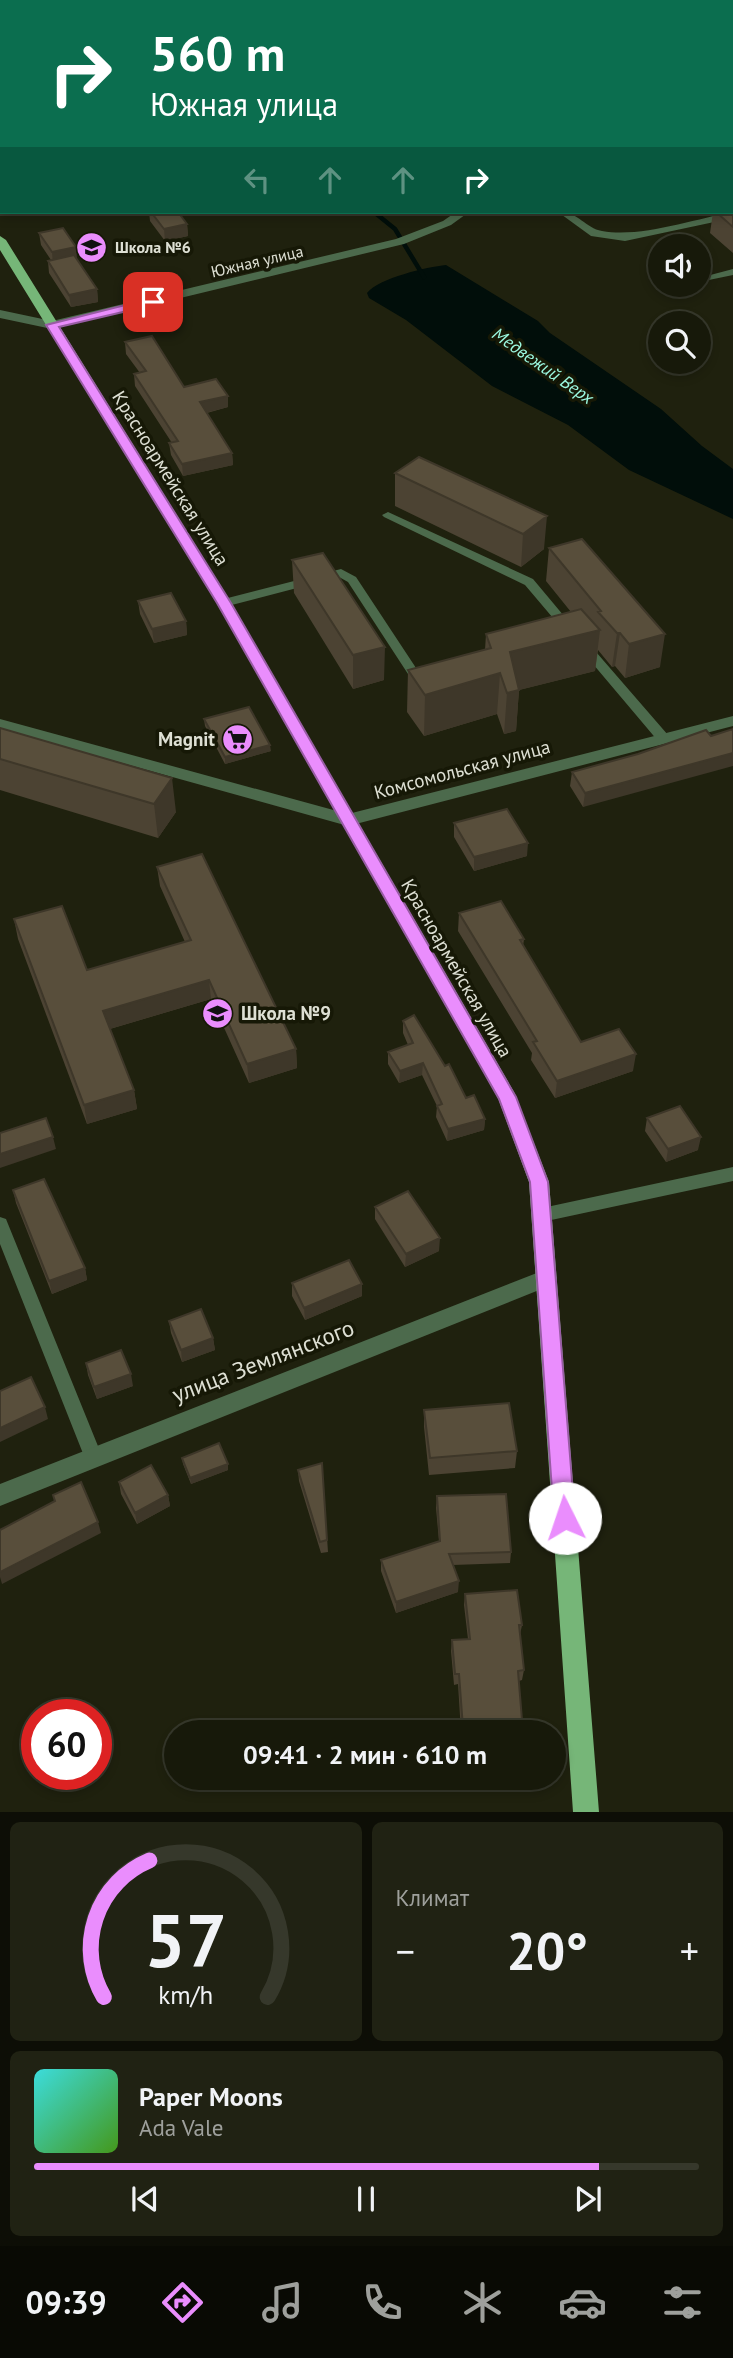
<!DOCTYPE html>
<html lang="ru">
<head>
<meta charset="utf-8">
<style>
	:root { --surface:#17190a; --page:#202213; --text:#f1f3f6; --muted:#9ea09c; --line:#36382b; --accent:#ea8dfd }
	body { margin:0; font-family:"PT Sans",sans-serif; background:var(--page); color:var(--text); height:100vh; display:flex; flex-direction:column; font-size:26px; white-space:nowrap }
	* { box-sizing:border-box; margin:0 }
	p { font-size:23px; color:var(--muted) }
	.icon { flex:none; width:38px; height:38px; fill:none; stroke:currentColor; stroke-width:2; stroke-linecap:round; stroke-linejoin:round }
	.map { position:relative; height:1812px; overflow:hidden }
	.side { display:flex; flex-direction:column; gap:10px; padding:10px; background:#0d0e06; flex:1 }
	.side>* { flex:none }
	.banner { position:absolute; left:0px; top:0px; width:733px; height:214px; box-shadow:0 4px 10px #0003,0 0 0 2px var(--line); background:#0b6e4f; color:#fff; overflow:hidden }
	.tools { position:absolute; left:648px; top:234px; display:grid; gap:14px }
	.tools a { display:grid; place-items:center; width:63px; height:63px; border-radius:50%; background:var(--surface); box-shadow:0 4px 10px #0003,0 0 0 2px var(--line); font-size:35px }
	.speed { position:absolute; left:21px; top:1699px; display:flex; gap:14px; font-size:35px; font-weight:700; text-align:center }
	.speed>* { display:grid; place-content:center; width:91px; height:91px; border-radius:50%; background:var(--surface); box-shadow:0 4px 10px #0003,0 0 0 2px var(--line); line-height:1 }
	.speed .limit { border:10px solid #d22; background:#fff; color:#111 }
	.pin { position:absolute; display:grid; place-items:center; width:60px; height:60px; color:#fff; margin:-30px; border-radius:14px; box-shadow:0 4px 10px #0006 }
	.me { position:absolute; width:77px; margin:-38px; rotate:356deg; stroke-linejoin:round; filter:drop-shadow(0 0 5px #0008) }
	.turn { display:flex; align-items:center; gap:24px; height:147px; padding:0 35px; font-size:32px }
	.turn .icon { width:91px; height:91px; stroke-width:2.5 }
	.turn b { display:block; font-size:49px; line-height:60px }
	.lanes { display:flex; align-items:center; height:66px; padding:0 35px; background:#0003; justify-content:center; gap:35px; direction:ltr }
	.lanes .off { opacity:.35 }
	.big { font-size:52px; font-weight:800; line-height:1.1 }
	.side .widget { flex:1; display:flex; flex-direction:column; justify-content:center; gap:10px; min-width:0; padding:0 24px; border-radius:10px; background:var(--page) }
	.side .dial { align-items:center; gap:0 }
	.dial svg { height:182px; overflow:visible; fill:none; stroke:var(--line); stroke-width:7; stroke-linecap:round; text-anchor:middle }
	.dial text { fill:var(--text); stroke:none }
	.song { display:flex; align-items:center; gap:21px }
	.cover { width:84px; height:84px; border-radius:10px; background:linear-gradient(135deg,hsl(180 70% 55%),hsl(100 70% 35%)) }
	.played { height:7px; border-radius:4px; background:linear-gradient(90deg,var(--accent) 85%,var(--line) 85%) }
	.keys { display:flex; justify-content:space-around; direction:ltr }
	.heat { display:flex; justify-content:space-between; align-items:center; font-size:38px; direction:ltr }
	.side .tiles { flex:1; display:grid; gap:10px; grid-template-columns:1fr 1fr }
	.widget:last-child { grid-column:span 2 }
	.trip { position:absolute; left:164px; top:1720px; width:402px; height:70px; border-radius:35px; background:var(--surface); box-shadow:0 4px 10px #0003,0 0 0 2px var(--line); font-weight:800; line-height:70px; text-align:center }
	.tabs { display:flex; height:112px; justify-content:space-around; align-items:center; background:#090a04; color:var(--muted) }
	.tabs .icon { width:49px; height:49px }
	.tabs .active { color:var(--accent) }
	.tabs b { font-size:32px; color:var(--text) }
	.map>svg:first-child { display:block }
	.water { fill:#010e0a }
	.lines { fill:none; stroke-linecap:round; stroke-linejoin:round }
	.stream { stroke:#010e0a; stroke-width:4.5 }
	.lane { fill:#4c6a4c; fill-rule:evenodd }
	.street { fill:#4c6a4c; fill-rule:evenodd }
	.primary { fill:#76b678; fill-rule:evenodd }
	.wall { fill:#4c4333 }
	.shaded-wall { fill:#3e3729 }
	.building { fill:#584e3b; stroke:#3e3729; stroke-width:2 }
	.route { fill:#ea8dfd; stroke:#985ca4; stroke-width:2 }
	.labels { text-anchor:middle; stroke-width:7; stroke-linejoin:round; paint-order:stroke }
	.far-poi-label { font-size:16px; font-weight:bold; fill:#dee0d4; stroke:#161806; text-anchor:start }
	.far-street-label { font-size:16px; fill:#dee0d4; stroke:#161806 }
	.far-water-label { font-size:18px; font-style:italic; fill:#9cf9e1; stroke:#161806 }
	.street-label { font-size:19px; fill:#dee0d4; stroke:#161806 }
	.poi-label { font-size:19px; font-weight:bold; fill:#dee0d4; stroke:#161806; text-anchor:end }
	.near-street-label { font-size:23px; fill:#dee0d4; stroke:#161806 }
</style>
</head>
<body>
<div class="map">
<svg width="733" height="1812" viewBox="0 0 733 1812">
	<rect width="100%" height="100%" fill="#1f210e"/>
	<path class="water" d="M446,265L538,321L550,333L661,409L702,446L733,469V519L629,470L568,425L492,386L406,320L369,298L367,293C379,278 427,267 446,265Z"/>
	<g class="lines">
		<path class="stream" d="M136,0L140,2
			M374,212L395,229L424,277"/>
		<path class="lane" d="M733,269V275L704,281L699,278Z
			M388,512L533,579L574,628L568,632L564,631L525,585L384,517L382,515Z
			M341,569L356,577L418,671L416,674H408L348,582L339,577L224,607L218,603L220,600Z
			M586,644L590,645L668,735L669,738L668,741H658L582,651L580,648L582,645Z
			M733,1167V1181L542,1222L536,1220L534,1215L536,1210L542,1208Z
			M0,1217L6,1219L8,1224L102,1456L99,1462L93,1464L87,1462L84,1456L0,1244Z"/>
		<path class="street" d="M294,0H304L306,2H295Z
			M0,63H2L0,70Z
			M456,212H469L451,225L404,244L52,329L0,318V310L52,321L396,239L443,221Z
			M558,212C578,211 585,228 602,231C641,238 694,219 733,212V218L625,241L591,236Z
			M733,716V726L348,826L0,729V719L348,814Z
			M547,1269L554,1272L557,1278L554,1284L0,1506V1484Z"/>
		<path class="primary" d="M0,236L6,240L231,603L514,1092L549,1182L599,1812H573L529,1182L498,1098L217,603L0,250Z"/>
	</g>
	<path class="wall" d="M733,206V253L710,233L713,212H732Z
		M149,212H178L187,224L188,236L165,241L150,221Z
		M39,233L77,259H76L97,289L98,302L71,307L49,273L48,261L51,260L41,245Z
		M125,342L184,387L228,407L207,413L232,453L233,465L183,476L171,455L169,443H172L135,386L134,374L140,373L126,354Z
		M419,457L544,549L521,567L395,506V473Z
		M549,548L660,667L625,678L615,666L612,667L598,650L595,671L519,690L516,731L504,734L497,714L424,736L407,712L408,670L485,650L486,634L571,612L546,581Z
		M292,560L384,680L353,689L294,593Z
		M138,601L186,621L187,635L154,643L140,614Z
		M204,719L271,751L225,764L205,726Z
		M0,728L176,812L158,838L0,790Z
		M711,736L583,807L570,786L572,772Z
		M454,823L527,856L474,871L454,837Z
		M157,867L296,1049L297,1068L249,1083L211,999L110,1029L134,1090L137,1109L87,1124L18,939L14,919L87,970L185,942L160,886Z
		M459,913L524,939L523,946L581,1042L633,1071L555,1098L531,1060L532,1053L458,931Z
		M403,1021L445,1066L466,1098L485,1119L484,1130L447,1141L436,1117L437,1106L422,1075L399,1083L388,1064V1052L408,1045L403,1033Z
		M647,1118L698,1150L666,1162L645,1131Z
		M13,1190L85,1268L87,1280L52,1294L16,1203Z
		M375,1207L439,1251L405,1267L375,1219Z
		M292,1283L362,1284V1296L305,1320L292,1296Z
		M169,1321L213,1338L215,1350L182,1362L171,1333Z
		M86,1363L133,1386L97,1399L88,1375Z
		M424,1410L517,1451L515,1468L429,1475L424,1427Z
		M182,1458L228,1470L191,1484L183,1464Z
		M322,1463L328,1552L321,1553L299,1481L298,1470Z
		M119,1482L168,1495L170,1506L137,1524L121,1494Z
		M437,1496L511,1552L510,1563L453,1565L458,1592L396,1613L381,1571V1560L439,1541L436,1508Z
		M465,1594L522,1625L520,1635L524,1670L522,1680L519,1681L523,1732H461L458,1684L454,1685L451,1651L452,1640L468,1639L464,1605Z
		M487,1778H524L487,1779Z"/>
	<path class="shaded-wall" d="M187,224L188,236L165,241L164,229Z
		M76,247L77,259L53,264L52,252Z
		M97,289L98,302L71,307L69,295Z
		M228,396V407L201,414L200,402Z
		M232,453L233,465L183,476L182,464Z
		M547,516L544,549L521,567L523,534Z
		M186,621L187,635L154,643L152,629Z
		M600,630L595,671L519,690L516,731L504,734L510,652Z
		M617,633H620L615,666L612,667Z
		M665,634L660,667L625,678L629,644Z
		M385,647L384,680L353,689V655Z
		M500,673L497,714L424,736L425,695Z
		M270,745L271,751L225,764V757Z
		M733,753V766L583,807L585,793Z
		M172,778L176,812L158,838L154,804Z
		M528,843L527,856L474,871V857Z
		M209,980L211,999L106,1030L103,1011Z
		M296,1049L297,1068L249,1083L247,1064Z
		M636,1054L633,1071L555,1098L557,1081Z
		M423,1063L422,1075L399,1083L400,1071Z
		M134,1090L137,1109L87,1124L84,1105Z
		M485,1119L484,1130L447,1141L448,1129Z
		M53,1137L56,1149L0,1168V1154Z
		M701,1137L698,1150L666,1162L668,1149Z
		M440,1238L439,1251L405,1267L406,1254Z
		M85,1268L87,1280L52,1294L49,1281Z
		M362,1284V1296L305,1320L304,1308Z
		M213,1338L215,1350L182,1362L181,1350Z
		M131,1374L133,1386L97,1399L94,1387Z
		M45,1407L48,1419L0,1442V1428Z
		M228,1464V1470L191,1484L190,1478Z
		M168,1495L170,1506L137,1524L135,1513Z
		M98,1522L101,1533L2,1584L0,1577V1572Z
		M459,1581L458,1592L396,1613V1602Z"/>
	<path class="building" d="M385,0H406L408,2L379,1Z
		M732,206H733V227L716,212H732Z
		M151,212H178L187,224L164,229Z
		M63,228L76,247L52,252L39,233Z
		M74,255L97,289L69,295L48,261Z
		M152,336L184,387L216,379L228,396L200,402L232,453L182,464L169,443L178,441L134,374L146,371L125,342Z
		M419,457L547,516L523,534L395,473Z
		M582,539L665,634L629,644L620,633H617L598,612L601,611L549,548Z
		M323,553L385,647L353,655L292,560Z
		M171,593L186,621L152,629L138,601Z
		M581,609L600,630L510,652L519,690L507,693L500,673L425,695L408,670L491,648L486,634Z
		M249,707L270,745L225,757L204,719Z
		M0,728L172,778L154,804L0,759Z
		M733,729V753L585,793L572,772L638,754L706,730L711,736Z
		M507,809L528,843L474,857L454,823Z
		M202,854L296,1049L247,1064L209,980L103,1011L134,1090L84,1105L14,919L62,906L87,970L191,940L157,867Z
		M501,901L524,939L520,940L581,1042L619,1029L636,1054L557,1081L533,1042L537,1041L459,913Z
		M414,1015L445,1066L449,1064L466,1098L474,1095L485,1119L448,1129L437,1106L442,1104L423,1063L400,1071L388,1052L413,1043L403,1021Z
		M680,1106L701,1137L668,1149L647,1118Z
		M46,1118L53,1137L0,1154V1133Z
		M44,1179L85,1268L49,1281L13,1190Z
		M408,1191L440,1238L406,1254L375,1207Z
		M349,1260L362,1284L304,1308L292,1283Z
		M201,1309L213,1338L181,1350L169,1321Z
		M121,1350L131,1374L94,1387L86,1363Z
		M31,1377L45,1407L0,1428V1391Z
		M509,1403L517,1451L430,1458L424,1410Z
		M219,1443L228,1464L190,1478L182,1458Z
		M322,1463L327,1540L320,1542L298,1470Z
		M151,1465L168,1495L135,1513L119,1482Z
		M81,1482L98,1522L0,1572V1530L55,1501L53,1495Z
		M506,1494L511,1552L449,1554L459,1581L396,1602L381,1560L440,1541L437,1496Z
		M517,1590L522,1625H519L524,1670L518,1671L523,1732H486L485,1727L463,1728L459,1674H455L452,1640L470,1639L465,1594Z"/>
	<path class="route" d="M153,298L159,302L157,304L59,327L231,603L516,1097L548,1182L575,1518L572,1525L565,1528L557,1525L554,1518L530,1182L499,1099L217,603L46,325Z"/>
	<defs>
		<symbol id="school-disc" viewBox="-11 -11 22 22"><circle r="9.5" fill="#ea8dfd" stroke="#161806"/><path d="M0-5L7-2L0 1L-7-2ZM-4 1L0 2.5L4 1V4Q0 6-4 4Z" fill="#111"/></symbol>
		<symbol id="supermarket-disc" viewBox="-11 -11 22 22"><circle r="9.5" fill="#ea8dfd" stroke="#161806"/><path d="M-6-5.5h2.5l.6 2H6L4.5 2H-2.5L-4.4-4H-6ZM-1.5 3.2a1.3 1.3 0 1 0 .1 0ZM3 3.2a1.3 1.3 0 1 0 .1 0Z" fill="#111"/></symbol>
	</defs>
	<g fill-rule="evenodd">
		<use href="#school-disc" x="74" y="230" width="35" height="35"/>
		<use href="#supermarket-disc" x="220" y="722" width="35" height="35"/>
		<use href="#school-disc" x="200" y="996" width="35" height="35"/>
	</g>
	<g class="labels">
		<g class="far-poi-label">
			<text x="115" y="253">Школа №6</text>
		</g>
		<g class="far-street-label">
			<text transform="translate(257 261) rotate(-13)" y="6">Южная улица</text>
		</g>
		<g class="far-water-label">
			<text transform="translate(543 366) rotate(35)" y="6">Медвежий Верх</text>
		</g>
		<g class="street-label">
			<text transform="translate(171 478) rotate(58)" y="7">Красноармейская улица</text>
			<text transform="translate(462 769) rotate(-15)" y="7">Комсомольская улица</text>
			<text transform="translate(457 968) rotate(60)" y="7">Красноармейская улица</text>
		</g>
		<g class="poi-label">
			<text x="215" y="746">Magnit</text>
			<text x="241" y="1020" text-anchor="start">Школа №9</text>
		</g>
		<g class="near-street-label">
			<text transform="translate(263 1361) rotate(-21)" y="8">улица Землянского</text>
		</g>
	</g>
</svg>
<div class="tools">
<a><svg class="icon" aria-label="sound" viewBox="0 0 24 24"><path d="M4 9h4l5-4v14l-5-4H4zM17 9q2 3 0 6"/></svg></a>
<a><svg class="icon" aria-label="search" viewBox="0 0 24 24"><circle cx="10" cy="10" r="6"/><path d="M15 15l6 6"/></svg></a>
</div>
<div class="speed"><div class="limit">60</div></div>
<div class="pin" style="left:153px;top:302px;background:#d93025"><svg class="icon" aria-label="arrive" viewBox="0 0 24 24"><path d="M6 21V4h12l-3 4 3 4H6"/></svg></div>
<svg class="me" style="left:565px;top:1518px" viewBox="-20 -20 40 40"><circle r="19" fill="#fff"/><path d="M0-13L10 11 0 6-10 11z" fill="#ea8dfd"/></svg>
<div class="trip">09:41 · 2 мин · 610 m</div>
<div class="banner">
<div class="turn"><svg class="icon" aria-label="right" viewBox="0 0 24 24"><path d="M7 20v-9h11M14 6l5 5-5 5"/></svg><div><b>560 m</b>Южная улица</div></div>
<div class="lanes"><svg class="icon off" aria-label="left" viewBox="0 0 24 24"><path d="M17 20v-9H6M10 6l-5 5 5 5"/></svg><svg class="icon off" aria-label="ahead" viewBox="0 0 24 24"><path d="M12 20V5M6 11l6-6 6 6"/></svg><svg class="icon off" aria-label="ahead" viewBox="0 0 24 24"><path d="M12 20V5M6 11l6-6 6 6"/></svg><svg class="icon" aria-label="right" viewBox="0 0 24 24"><path d="M7 20v-9h11M14 6l5 5-5 5"/></svg></div>
</div>
</div>
<section class="side">
<div class="tiles">
<div class="widget dial"><svg viewBox="0 0 100 80">
<path d="M14 69A42 42 0 1 1 86 69"/>
<path d="M14 69A42 42 0 0 1 34 9" stroke="#ea8dfd"/>
<text x="50" y="56" font-size="32" font-weight="700">57</text>
<text x="50" y="72" font-size="11">km/h</text>
</svg></div>
<div class="widget"><p>Климат</p>
<div class="heat"><a>−</a><b class="big">20°</b><a>+</a></div>
</div>
<div class="widget">
<div class="song"><i class="cover"></i><div><b>Paper Moons</b><p>Ada Vale</p></div></div>
<div class="played"></div>
<div class="keys"><svg class="icon" aria-label="previous" viewBox="0 0 24 24"><path d="M18 5L8 12l10 7zM5 5v14"/></svg><svg class="icon" aria-label="pause" viewBox="0 0 24 24"><path d="M8 5v14M16 5v14"/></svg><svg class="icon" aria-label="next" viewBox="0 0 24 24"><path d="M6 5l10 7-10 7zM19 5v14"/></svg></div>
</div>
</div>
</section>
<nav class="tabs">
<b>09:39</b>
<svg class="icon active" aria-label="directions" viewBox="0 0 24 24"><path d="M12 3l9 9-9 9-9-9zM9 14v-3h6M13 9l2 2-2 2"/></svg>
<svg class="icon" aria-label="music" viewBox="0 0 24 24"><path d="M9 18V5l10-2v13"/><circle cx="6" cy="18" r="3"/><circle cx="16" cy="16" r="3"/></svg>
<svg class="icon" aria-label="phone" viewBox="0 0 24 24"><path d="M5 4h4l2 5-3 2q2 4 5 5l2-3 5 2v4C11 20 4 13 5 4z"/></svg>
<svg class="icon" aria-label="climate" viewBox="0 0 24 24"><path d="M12 3v18M4 7l16 10M4 17L20 7"/></svg>
<svg class="icon" aria-label="car" viewBox="0 0 24 24"><path d="M5 17H2v-5l4-1 3-4h7l3 4 3 1v5h-3M9 17h6M6 11h13"/><circle cx="7" cy="17" r="2"/><circle cx="17" cy="17" r="2"/></svg>
<svg class="icon" aria-label="filters" viewBox="0 0 24 24"><path d="M4 7h16M4 17h16"/><circle cx="9" cy="7" r="2"/><circle cx="15" cy="17" r="2"/></svg>
</nav>
</body>
</html>
